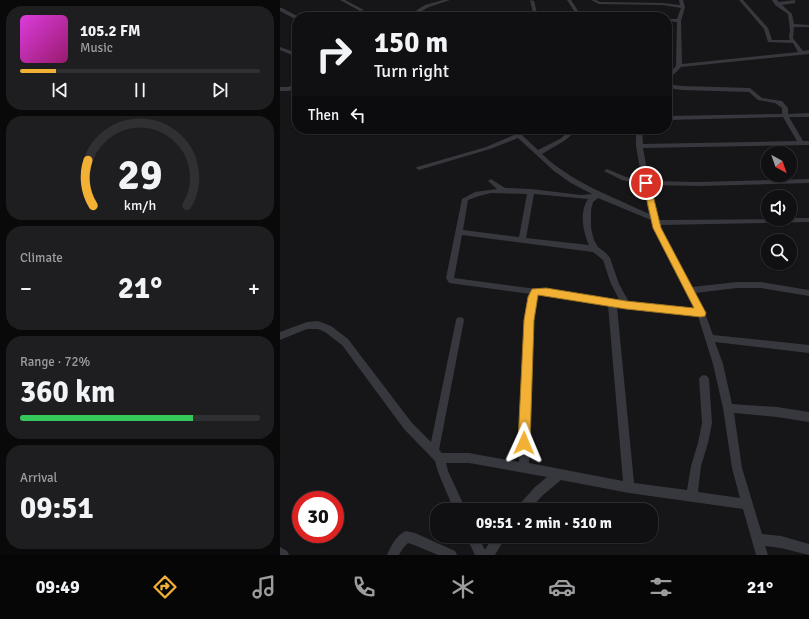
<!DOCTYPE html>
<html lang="en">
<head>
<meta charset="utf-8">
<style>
	:root { --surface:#101012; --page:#1e1e20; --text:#f1f3f6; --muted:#9c9d9f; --line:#303032; --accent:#f2b134 }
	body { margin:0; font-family:Signika,sans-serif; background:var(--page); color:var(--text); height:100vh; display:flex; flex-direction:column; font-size:15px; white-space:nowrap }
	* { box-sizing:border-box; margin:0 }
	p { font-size:13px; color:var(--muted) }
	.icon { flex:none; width:22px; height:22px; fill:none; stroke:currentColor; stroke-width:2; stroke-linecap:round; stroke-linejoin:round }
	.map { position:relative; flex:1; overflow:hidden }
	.panel { display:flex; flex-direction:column; gap:6px; padding:6px; background:#09090a; width:280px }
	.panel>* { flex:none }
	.guide { position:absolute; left:12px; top:12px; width:380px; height:122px; border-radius:16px; box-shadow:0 1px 3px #0004,0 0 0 1px var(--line); background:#101012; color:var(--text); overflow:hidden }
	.needle { width:26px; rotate:140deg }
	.tools { position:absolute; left:481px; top:146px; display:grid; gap:8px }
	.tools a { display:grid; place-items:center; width:36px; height:36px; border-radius:50%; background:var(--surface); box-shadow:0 1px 3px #0004,0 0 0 1px var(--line); font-size:20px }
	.speed { position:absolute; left:12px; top:491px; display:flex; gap:8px; font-size:20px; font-weight:700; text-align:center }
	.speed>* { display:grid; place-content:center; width:52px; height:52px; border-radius:50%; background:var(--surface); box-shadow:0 1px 3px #0004,0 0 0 1px var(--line); line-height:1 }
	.speed .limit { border:6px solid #d22; background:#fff; color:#111 }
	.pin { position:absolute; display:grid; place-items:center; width:34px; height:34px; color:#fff; margin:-17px; border:2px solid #fff; border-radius:50%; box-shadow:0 1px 4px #0007 }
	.me { position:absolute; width:44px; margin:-22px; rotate:1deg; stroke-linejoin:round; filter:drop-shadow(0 0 3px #0008) }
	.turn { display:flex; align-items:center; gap:14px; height:84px; padding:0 16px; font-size:18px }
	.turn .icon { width:52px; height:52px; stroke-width:2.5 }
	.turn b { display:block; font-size:28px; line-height:34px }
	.then { display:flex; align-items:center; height:38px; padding:0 16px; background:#0003; gap:8px; font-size:15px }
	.big { font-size:30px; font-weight:800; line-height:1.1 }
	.panel .card { flex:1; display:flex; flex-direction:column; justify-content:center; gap:6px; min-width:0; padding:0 14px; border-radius:16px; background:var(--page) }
	.panel .dial { align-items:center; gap:0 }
	.dial svg { height:104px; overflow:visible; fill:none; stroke:var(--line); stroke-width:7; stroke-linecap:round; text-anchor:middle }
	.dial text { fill:var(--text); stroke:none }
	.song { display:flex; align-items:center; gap:12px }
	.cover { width:48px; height:48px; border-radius:6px; background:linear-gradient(135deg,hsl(300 70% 55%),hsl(320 70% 35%)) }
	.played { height:4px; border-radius:2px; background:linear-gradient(90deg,var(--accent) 15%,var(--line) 15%) }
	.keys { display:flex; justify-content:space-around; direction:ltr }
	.heat { display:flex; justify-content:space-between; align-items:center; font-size:22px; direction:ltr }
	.charge { height:6px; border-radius:3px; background:linear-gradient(90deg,#34c759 72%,var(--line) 0) }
	.trip { position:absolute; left:150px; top:503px; width:228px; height:40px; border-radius:16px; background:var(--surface); box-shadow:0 1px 3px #0004,0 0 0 1px var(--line); font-weight:800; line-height:40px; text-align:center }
	.tab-bar { display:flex; height:64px; justify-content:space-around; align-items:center; background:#060607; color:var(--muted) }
	.tab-bar .icon { width:28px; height:28px }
	.tab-bar .current { color:var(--accent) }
	.tab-bar b { font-size:18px; color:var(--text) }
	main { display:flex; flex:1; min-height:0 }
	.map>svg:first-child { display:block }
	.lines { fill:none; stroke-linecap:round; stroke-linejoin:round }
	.minor { fill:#37383d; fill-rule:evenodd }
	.route { fill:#f2b134; stroke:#9d7322 }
</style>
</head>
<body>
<main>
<section class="panel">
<div class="card">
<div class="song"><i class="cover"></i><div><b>105.2 FM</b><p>Music</p></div></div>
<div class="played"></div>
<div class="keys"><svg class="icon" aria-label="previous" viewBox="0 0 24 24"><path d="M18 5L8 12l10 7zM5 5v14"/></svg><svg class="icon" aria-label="pause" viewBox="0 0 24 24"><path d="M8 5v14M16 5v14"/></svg><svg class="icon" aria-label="next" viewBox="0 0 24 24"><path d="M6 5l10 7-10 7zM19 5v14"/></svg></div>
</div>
<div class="card dial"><svg viewBox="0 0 100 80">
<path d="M14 69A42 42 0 1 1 86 69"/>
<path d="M14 69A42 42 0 0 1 10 34" stroke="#f2b134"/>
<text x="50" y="56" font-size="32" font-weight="700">29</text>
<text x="50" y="72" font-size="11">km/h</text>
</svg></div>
<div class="card"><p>Climate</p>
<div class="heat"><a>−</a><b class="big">21°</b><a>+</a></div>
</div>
<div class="card"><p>Range · 72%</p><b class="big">360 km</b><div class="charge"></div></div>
<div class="card"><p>Arrival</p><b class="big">09:51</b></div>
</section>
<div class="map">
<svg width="529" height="555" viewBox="0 0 529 555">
	<rect width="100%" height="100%" fill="#161618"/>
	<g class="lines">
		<path class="minor" d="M60,0H65L84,10L80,11Z
			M163,0H170L149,7L131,17H126L145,5Z
			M250,0L254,1L258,17H254Z
			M287,0H291L302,17H298Z
			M311,0H316L320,2L383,3L400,5L399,0H403L405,7L401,21L402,64L518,52L513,43L488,42L484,29L459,0H463L488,28L492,40H510L509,38L510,30L508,14L495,5L492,0H497L499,2L515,0V3L502,5L512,14L514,24L529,25V27H514L513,38L523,51L529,50V54L401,67L387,81V76L396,66L397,22L387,21V19H397L401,8L383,5L319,4Z
			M0,8H2L19,17H17V19H15L0,11Z
			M0,47L17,53V57L0,50Z
			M17,83V87L9,91H0V87H8Z
			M387,84L402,86L470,88L482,98L502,101L508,108V114L529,113V117H509L523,141H529V145L363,148L369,181L419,182L529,179V183L419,186L370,185L378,220L510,219V218H529V222L380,225L412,287L457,282H481L529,290V296L481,288H457L415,293L425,313L433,335L529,345V353L435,342L443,364L452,404L497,407L529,412V422L497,417L454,413L462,468L482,534L501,536L529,544V555L501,548L485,546L488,555H476L463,509L349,493L281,480L263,495L249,510H236L238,506L255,487L267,477L189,463H166L168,471L186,510H174L158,472L155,461L124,429L62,345L45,332L38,329H27L0,340V332L27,322L38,321L51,326L68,339L132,423L151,442L176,320L177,318L180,317L183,318L184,320L159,450L162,453H189L239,462L245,319L247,305L251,294L169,283L166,278L182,199L195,192L217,189L208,181L211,179L225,188L251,189L301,195L312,194L291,183L274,171L238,138L210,149L139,170L136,168L137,167L206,147L234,135L227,129H234L242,134L243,136L258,150L280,139L292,129H299L284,141L262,154C294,184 330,195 369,214L363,185L342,180L324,171L327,169L346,177L362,180L356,146V129H362L363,144L517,141L503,117L387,120V116L502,114V108L495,103L478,100L469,92L402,90L387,88ZM211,193L247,194L239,237L183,230L188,200L199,196ZM254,194L308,199C299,212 303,232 309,245L246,238ZM318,198L371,220L415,309L349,302L339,284L330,258L326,253L318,247L314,240L311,228V210L313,202ZM182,235L313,252L323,260L331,284L340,301L266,289H256L174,278ZM259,295H266L328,305L343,481L249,463L253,319L255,305ZM337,307L418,316L433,364L443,408L452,468L460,498L418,492L421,466L428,443L432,423L429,379L427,376L424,375L421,376L419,379L422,423L418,443L411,466L407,490L354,483Z
			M126,531L135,533L175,551L177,555H158L134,545L128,543L123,548L119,555H107C111,546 116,535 126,531Z
			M186,536H198L205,550L213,536H226L215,555H195Z
			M0,547L7,551L9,555H0Z"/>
	</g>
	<path class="route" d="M366,181L370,183L381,228L426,313L425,316L421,317L346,309L258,295L254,320L250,443L248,447L244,448L240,447L238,443L244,320L248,297L252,289L266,288L346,301L414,308L373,228L363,183Z"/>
</svg>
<div class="tools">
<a><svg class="needle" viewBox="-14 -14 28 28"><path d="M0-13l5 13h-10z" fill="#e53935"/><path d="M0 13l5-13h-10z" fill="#9c9d9f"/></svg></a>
<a><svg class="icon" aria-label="sound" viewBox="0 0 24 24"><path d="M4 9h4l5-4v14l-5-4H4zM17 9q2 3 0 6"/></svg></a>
<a><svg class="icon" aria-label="search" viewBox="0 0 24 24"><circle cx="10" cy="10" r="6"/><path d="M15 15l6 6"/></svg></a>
</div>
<div class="speed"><div class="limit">30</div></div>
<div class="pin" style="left:366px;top:183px;background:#d93025"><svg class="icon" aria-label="arrive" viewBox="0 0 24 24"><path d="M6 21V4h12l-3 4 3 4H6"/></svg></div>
<svg class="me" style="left:244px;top:443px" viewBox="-20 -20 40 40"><path d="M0-17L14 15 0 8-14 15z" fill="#f2b134" stroke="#fff" stroke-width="4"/></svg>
<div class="trip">09:51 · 2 min · 510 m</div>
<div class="guide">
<div class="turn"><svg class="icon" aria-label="right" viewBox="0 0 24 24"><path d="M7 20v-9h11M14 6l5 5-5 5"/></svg><div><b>150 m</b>Turn right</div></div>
<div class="then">Then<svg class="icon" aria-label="left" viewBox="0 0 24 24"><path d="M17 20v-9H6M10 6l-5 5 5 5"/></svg></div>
</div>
</div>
</main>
<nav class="tab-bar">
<b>09:49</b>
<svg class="icon current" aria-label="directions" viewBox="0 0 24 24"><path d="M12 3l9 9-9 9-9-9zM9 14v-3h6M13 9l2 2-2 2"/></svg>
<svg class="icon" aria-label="music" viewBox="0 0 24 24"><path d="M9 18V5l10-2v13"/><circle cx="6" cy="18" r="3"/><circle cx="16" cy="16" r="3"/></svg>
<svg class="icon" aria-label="phone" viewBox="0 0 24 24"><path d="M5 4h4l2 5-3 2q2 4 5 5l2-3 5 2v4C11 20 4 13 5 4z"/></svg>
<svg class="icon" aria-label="climate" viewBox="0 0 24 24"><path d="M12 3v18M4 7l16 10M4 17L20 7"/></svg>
<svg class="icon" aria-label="car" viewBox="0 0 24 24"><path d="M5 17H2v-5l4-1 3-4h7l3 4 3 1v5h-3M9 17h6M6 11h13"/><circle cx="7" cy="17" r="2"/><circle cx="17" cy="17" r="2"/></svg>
<svg class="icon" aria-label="filters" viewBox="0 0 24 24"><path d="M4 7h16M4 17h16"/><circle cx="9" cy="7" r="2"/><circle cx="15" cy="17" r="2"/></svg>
<b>21°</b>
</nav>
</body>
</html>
